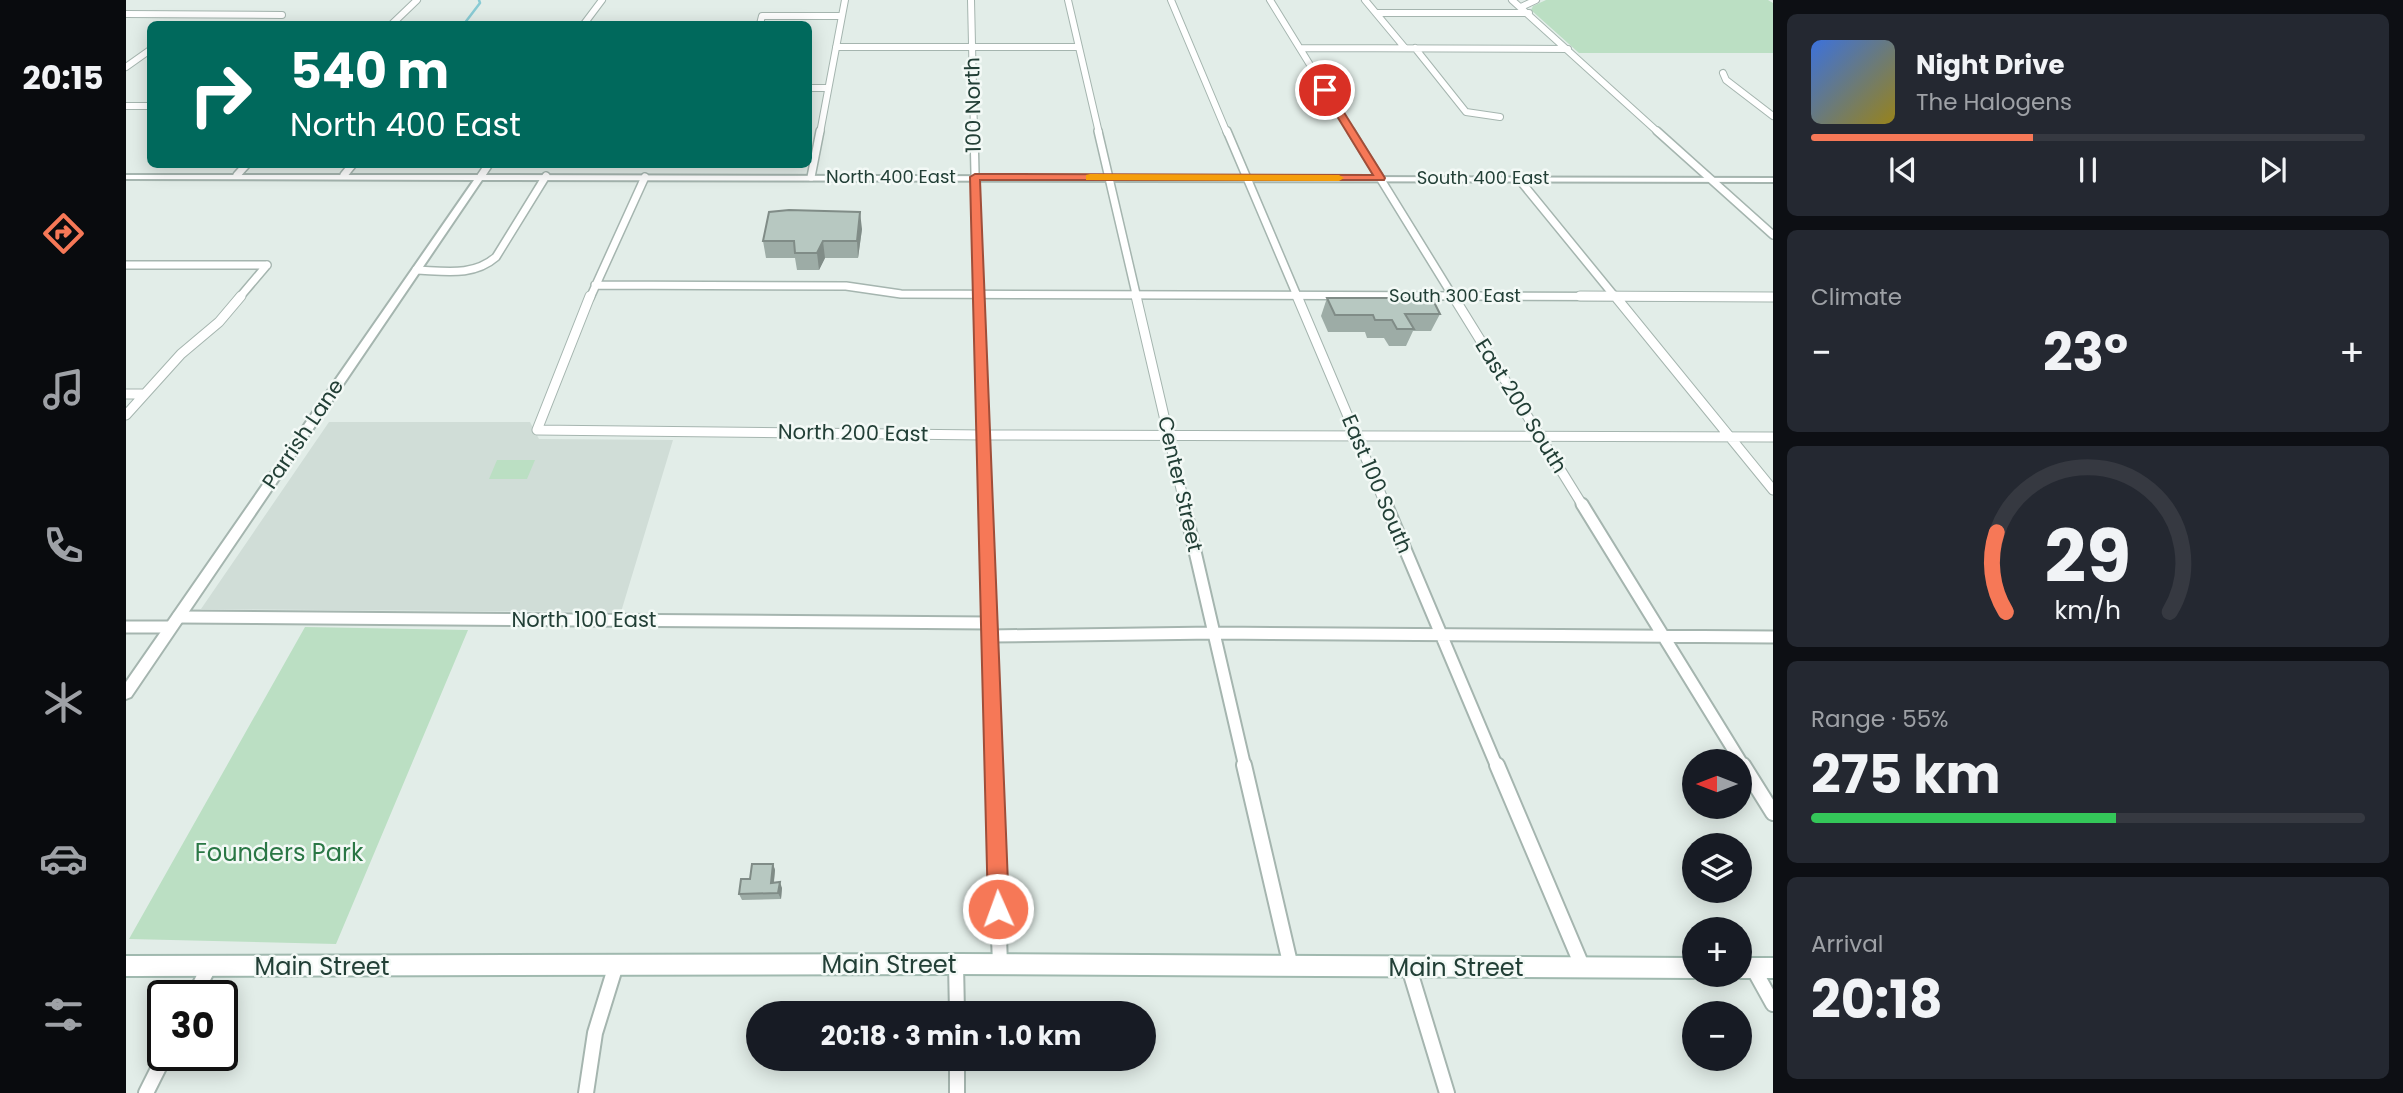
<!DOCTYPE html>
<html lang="en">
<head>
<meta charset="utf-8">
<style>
	:root { --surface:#171b24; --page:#242831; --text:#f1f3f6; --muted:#9ea1a6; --line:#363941; --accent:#f67857 }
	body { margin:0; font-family:Poppins,sans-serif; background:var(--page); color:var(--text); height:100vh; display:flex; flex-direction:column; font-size:26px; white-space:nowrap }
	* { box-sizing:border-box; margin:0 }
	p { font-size:23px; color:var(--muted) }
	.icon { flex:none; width:38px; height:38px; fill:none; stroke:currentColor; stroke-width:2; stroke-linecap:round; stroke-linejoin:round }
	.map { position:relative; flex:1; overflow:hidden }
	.drawer { display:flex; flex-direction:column; gap:14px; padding:14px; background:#0d0f14; width:630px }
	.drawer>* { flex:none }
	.guide { position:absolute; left:21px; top:21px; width:665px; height:147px; border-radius:10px; box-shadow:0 4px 18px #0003; background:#00695c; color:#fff; overflow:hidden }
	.needle { width:46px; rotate:270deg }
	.fabs { position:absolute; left:1556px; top:749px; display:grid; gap:14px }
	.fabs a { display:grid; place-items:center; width:70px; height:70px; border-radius:50%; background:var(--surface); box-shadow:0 4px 18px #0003; font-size:35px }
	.speed { position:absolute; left:21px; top:980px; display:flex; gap:14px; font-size:35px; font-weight:700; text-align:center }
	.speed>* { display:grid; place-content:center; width:91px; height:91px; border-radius:50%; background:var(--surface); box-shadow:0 4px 18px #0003; line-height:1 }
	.speed .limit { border:4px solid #111; border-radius:10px; background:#fff; color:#111 }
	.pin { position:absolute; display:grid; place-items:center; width:60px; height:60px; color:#fff; margin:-30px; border:4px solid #fff; border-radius:50%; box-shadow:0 2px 7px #0007 }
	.me { position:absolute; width:77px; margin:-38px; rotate:358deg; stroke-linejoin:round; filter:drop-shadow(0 0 5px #0008) }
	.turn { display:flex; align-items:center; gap:24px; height:147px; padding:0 28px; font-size:32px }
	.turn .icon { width:91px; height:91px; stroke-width:2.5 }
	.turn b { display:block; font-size:49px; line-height:60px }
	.big { font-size:52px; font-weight:700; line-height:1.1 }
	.drawer .card { flex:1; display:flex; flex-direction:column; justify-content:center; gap:10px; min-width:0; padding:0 24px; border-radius:10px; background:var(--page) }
	.drawer .dial { align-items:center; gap:0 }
	.dial svg { height:182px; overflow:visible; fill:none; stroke:var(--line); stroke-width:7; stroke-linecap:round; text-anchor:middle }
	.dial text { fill:var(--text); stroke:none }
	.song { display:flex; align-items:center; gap:21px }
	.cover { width:84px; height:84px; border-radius:10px; background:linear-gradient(135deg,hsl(220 70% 55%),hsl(50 70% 35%)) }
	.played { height:7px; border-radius:4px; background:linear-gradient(90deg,var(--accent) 40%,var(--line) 40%) }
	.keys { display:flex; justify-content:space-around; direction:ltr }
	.heat { display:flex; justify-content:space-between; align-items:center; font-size:38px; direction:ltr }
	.charge { height:10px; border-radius:5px; background:linear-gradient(90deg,#34c759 55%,var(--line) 0) }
	.trip { position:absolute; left:620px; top:1001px; width:410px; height:70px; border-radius:35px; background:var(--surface); box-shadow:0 4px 18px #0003; font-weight:700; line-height:70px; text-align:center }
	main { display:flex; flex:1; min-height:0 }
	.menu { display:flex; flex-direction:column; width:126px; justify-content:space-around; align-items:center; background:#090b0e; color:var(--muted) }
	.menu .icon { width:49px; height:49px }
	.menu .current { color:var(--accent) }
	.menu b { font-size:32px; color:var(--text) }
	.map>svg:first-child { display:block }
	.built { fill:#d0ddd7 }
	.green { fill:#bbdfc3 }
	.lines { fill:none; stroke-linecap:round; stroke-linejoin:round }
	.stream { stroke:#89cbd4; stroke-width:2.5 }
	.minor-far4-casing { stroke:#a5b5af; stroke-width:8 }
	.minor-far3-casing { stroke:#a5b5af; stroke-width:10 }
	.minor-far2-casing { stroke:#a5b5af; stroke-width:11 }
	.minor-far1-casing { stroke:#a5b5af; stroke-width:15 }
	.minor-casing { stroke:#a5b5af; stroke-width:18 }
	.tertiary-casing { stroke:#a5b5af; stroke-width:4 }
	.secondary-casing { stroke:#a0b9af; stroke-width:4 }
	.minor-far4 { stroke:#fff; stroke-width:6 }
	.minor-far3 { stroke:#fff; stroke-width:7 }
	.minor-far2 { stroke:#fff; stroke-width:9 }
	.minor-far1 { stroke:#fff; stroke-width:11 }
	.minor { stroke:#fff; stroke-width:14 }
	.tertiary { fill:#fff; fill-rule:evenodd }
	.secondary { fill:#fff; fill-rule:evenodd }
	.wall { fill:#9daca6 }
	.shaded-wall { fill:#808c87 }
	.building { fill:#b7c8c1; stroke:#808c87; stroke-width:2 }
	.route { fill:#f67857; stroke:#a04e39; stroke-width:2 }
	.slow { fill:#f59e0b }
	.labels { text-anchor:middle; stroke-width:5; stroke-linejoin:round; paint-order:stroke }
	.far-street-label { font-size:18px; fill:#223f36; stroke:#f3f9f6 }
	.street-label { font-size:21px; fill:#223f36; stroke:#f3f9f6 }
	.near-park-label { font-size:24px; fill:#2a7745; stroke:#f3f9f6 }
	.near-street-label { font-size:24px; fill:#223f36; stroke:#f3f9f6 }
</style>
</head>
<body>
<main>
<nav class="menu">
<b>20:15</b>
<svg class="icon current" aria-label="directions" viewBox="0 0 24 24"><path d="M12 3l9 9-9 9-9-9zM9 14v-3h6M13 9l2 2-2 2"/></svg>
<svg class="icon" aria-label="music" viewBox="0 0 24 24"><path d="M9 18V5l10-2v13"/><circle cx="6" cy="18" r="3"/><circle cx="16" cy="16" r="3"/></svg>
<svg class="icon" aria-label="phone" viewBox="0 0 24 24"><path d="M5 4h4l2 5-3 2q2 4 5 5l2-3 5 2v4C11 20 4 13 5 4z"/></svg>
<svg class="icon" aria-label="climate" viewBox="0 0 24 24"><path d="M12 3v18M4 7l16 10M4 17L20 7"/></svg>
<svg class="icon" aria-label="car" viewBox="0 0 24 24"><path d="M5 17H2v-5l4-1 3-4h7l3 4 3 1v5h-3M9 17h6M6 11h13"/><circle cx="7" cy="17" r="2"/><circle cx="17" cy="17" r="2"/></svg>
<svg class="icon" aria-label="filters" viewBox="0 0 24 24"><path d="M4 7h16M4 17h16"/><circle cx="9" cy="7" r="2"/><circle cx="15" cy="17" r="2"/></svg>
</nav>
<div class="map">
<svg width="1647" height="1093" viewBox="0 0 1647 1093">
	<rect width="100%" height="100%" fill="#e2ede8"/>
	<path class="built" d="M203,422H404L413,439L547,440L495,612L75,609Z"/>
	<path class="green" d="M1420,0H1642L1647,3V53H1453L1405,10L1407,6Z
		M371,460H409L401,479H363Z
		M179,627L342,630L210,944L3,939Z"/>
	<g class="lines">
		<path class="stream" d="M338,24L354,3L353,0"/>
		<defs>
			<path id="minor-far4" d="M845,0L848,133
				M942,0L973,133
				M1045,0L1101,133
				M1144,0L1226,133
				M1239,0L1279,48
				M1386,0L1533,133
				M1395,7L1410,0
				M1250,13H1403
				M0,14L156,15
				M266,24L291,0
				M458,24L476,0
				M634,24L636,16H716
				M710,47H953
				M1174,48L1442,49
				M1289,48L1340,112L1374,117
				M0,67L24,50
				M1597,73L1600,80L1647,116
				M682,88H702
				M0,106H24
				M694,133L719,0"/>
			<path id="minor-far3" d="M848,131L852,298
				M972,131L1011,298
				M1101,131L1172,298
				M1225,131L1328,298
				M1531,131L1647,235
				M111,175L121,164
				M218,175L227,164
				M355,176L363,164
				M685,177L694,131
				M1392,178L1490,298
				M0,265H141
				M290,270C318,271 347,277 370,257L420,176
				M469,285L720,286L775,294L1647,297
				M113,298L141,265
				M464,298L519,177"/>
			<path id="minor-far2" d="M464,296L411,430L857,435L1647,437
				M852,296L859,506
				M1010,296L1059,506
				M1171,296L1260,506
				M1327,296L1457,506
				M1454,296L1647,297
				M1489,296L1647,490
				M0,394H19
				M0,415L55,354L93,322L115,296"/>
			<path id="minor-far1" d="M859,504L867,767
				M1058,504L1119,767
				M1260,504L1371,767
				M1456,504L1618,767
				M52,617L863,623
				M0,627H45
				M864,636L1088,633L1647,637"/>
			<path id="minor" d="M867,765L874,965
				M1118,765L1165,967
				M1371,765L1457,968
				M1617,765L1647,813
				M830,964L831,1013
				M1283,968L1321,1093
				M1627,968L1647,1004
				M68,996L83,967
				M831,1059V1093
				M20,1093L39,1055
				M460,1093L469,1033L490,965"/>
			<path id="tertiary" d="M355,174L358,175L1647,178V182L356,180L5,697L0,699V682L348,180L0,179V175H352Z"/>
			<path id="secondary" d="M830,954L1568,958V975H1575L1568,978L830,974L0,976V956Z
				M1614,958H1647V978H1614L1607,975H1614Z"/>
		</defs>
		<use href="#minor-far4" class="minor-far4-casing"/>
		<use href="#minor-far3" class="minor-far3-casing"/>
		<use href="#minor-far2" class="minor-far2-casing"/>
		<use href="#minor-far1" class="minor-far1-casing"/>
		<use href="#minor" class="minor-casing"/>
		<use href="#tertiary" class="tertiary-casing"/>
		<use href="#secondary" class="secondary-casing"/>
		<use href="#minor-far4" class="minor-far4"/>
		<use href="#minor-far3" class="minor-far3"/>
		<use href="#minor-far2" class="minor-far2"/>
		<use href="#minor-far1" class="minor-far1"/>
		<use href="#minor" class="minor"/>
		<use href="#tertiary" class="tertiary"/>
		<use href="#secondary" class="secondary"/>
	</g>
	<path class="wall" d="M736,229L732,258H699L693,270H671L669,258H640L637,241Z
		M1201,298L1314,314L1305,331H1287L1280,346H1263L1258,338H1241L1239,332H1202L1195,316Z
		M647,864L649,870L648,882L656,888L655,899L616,900L613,894L624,879Z"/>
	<path class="shaded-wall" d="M734,212L736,229L732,258L731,241Z
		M697,241L699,258L693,270L691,253Z
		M647,864L649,870L647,889L645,883Z
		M654,882L656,888L655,899L652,893Z"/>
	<path class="building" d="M663,210L734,212L731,241H697L691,253H669L668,241H637L643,212Z
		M1201,298H1306L1314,314H1279L1288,329H1271L1266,320H1249L1247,315H1209Z
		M626,864H647L645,883L654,882L652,893L613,894L615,879H624Z"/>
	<path class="route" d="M1196,88L1204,90L1259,178L1258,180H854L883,909L880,917L872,920L865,917L862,909L844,177L849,174L1247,175L1195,90Z"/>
	<path class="slow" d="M964,174L1213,175L1218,178L1213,181L960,180V175Z"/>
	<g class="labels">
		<g class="far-street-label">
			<text x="765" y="183">North 400 East</text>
			<text x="1357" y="184">South 400 East</text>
			<text x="1329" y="302">South 300 East</text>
		</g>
		<g class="street-label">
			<text transform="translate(847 105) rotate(-91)" y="7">100 North</text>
			<text transform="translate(1395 406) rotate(58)" y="7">East 200 South</text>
			<text transform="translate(727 433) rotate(1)" y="7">North 200 East</text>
			<text transform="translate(177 434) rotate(-56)" y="7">Parrish Lane</text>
			<text transform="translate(1054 484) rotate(77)" y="7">Center Street</text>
			<text transform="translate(1251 484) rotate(67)" y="7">East 100 South</text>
			<text x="458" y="627">North 100 East</text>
		</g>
		<g class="near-park-label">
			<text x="153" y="861">Founders Park</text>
		</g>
		<g class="near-street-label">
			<text x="763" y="973">Main Street</text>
			<text x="196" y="975">Main Street</text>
			<text x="1330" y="976">Main Street</text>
		</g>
	</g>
</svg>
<div class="fabs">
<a><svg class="needle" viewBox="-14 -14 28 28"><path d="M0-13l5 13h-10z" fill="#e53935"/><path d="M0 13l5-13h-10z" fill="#9ea1a6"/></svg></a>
<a><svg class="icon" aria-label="layers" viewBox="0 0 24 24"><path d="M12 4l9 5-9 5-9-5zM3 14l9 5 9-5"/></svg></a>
<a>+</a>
<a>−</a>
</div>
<div class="speed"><div class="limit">30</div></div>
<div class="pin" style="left:1199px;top:90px;background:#d93025"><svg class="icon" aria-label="arrive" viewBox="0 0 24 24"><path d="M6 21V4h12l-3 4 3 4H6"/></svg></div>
<svg class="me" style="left:872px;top:909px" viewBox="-20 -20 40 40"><circle r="17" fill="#f67857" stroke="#fff" stroke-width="3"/><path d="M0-11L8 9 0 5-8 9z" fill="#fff"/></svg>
<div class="trip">20:18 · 3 min · 1.0 km</div>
<div class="guide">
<div class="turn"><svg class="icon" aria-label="right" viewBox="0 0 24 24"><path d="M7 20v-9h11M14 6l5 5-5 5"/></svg><div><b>540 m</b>North 400 East</div></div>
</div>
</div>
<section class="drawer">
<div class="card">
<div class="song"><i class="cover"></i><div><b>Night Drive</b><p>The Halogens</p></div></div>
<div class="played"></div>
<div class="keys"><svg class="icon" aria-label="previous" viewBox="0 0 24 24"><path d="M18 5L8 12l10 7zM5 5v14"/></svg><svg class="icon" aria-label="pause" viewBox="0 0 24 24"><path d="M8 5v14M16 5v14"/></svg><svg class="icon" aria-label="next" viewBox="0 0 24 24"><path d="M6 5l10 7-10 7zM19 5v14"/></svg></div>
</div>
<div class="card"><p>Climate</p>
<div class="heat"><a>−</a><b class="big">23°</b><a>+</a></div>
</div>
<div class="card dial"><svg viewBox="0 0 100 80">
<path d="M14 69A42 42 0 1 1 86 69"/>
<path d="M14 69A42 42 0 0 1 10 34" stroke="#f67857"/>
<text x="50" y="56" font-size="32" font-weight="700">29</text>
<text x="50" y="72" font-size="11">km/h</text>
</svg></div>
<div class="card"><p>Range · 55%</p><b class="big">275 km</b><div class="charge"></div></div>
<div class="card"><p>Arrival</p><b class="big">20:18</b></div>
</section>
</main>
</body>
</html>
